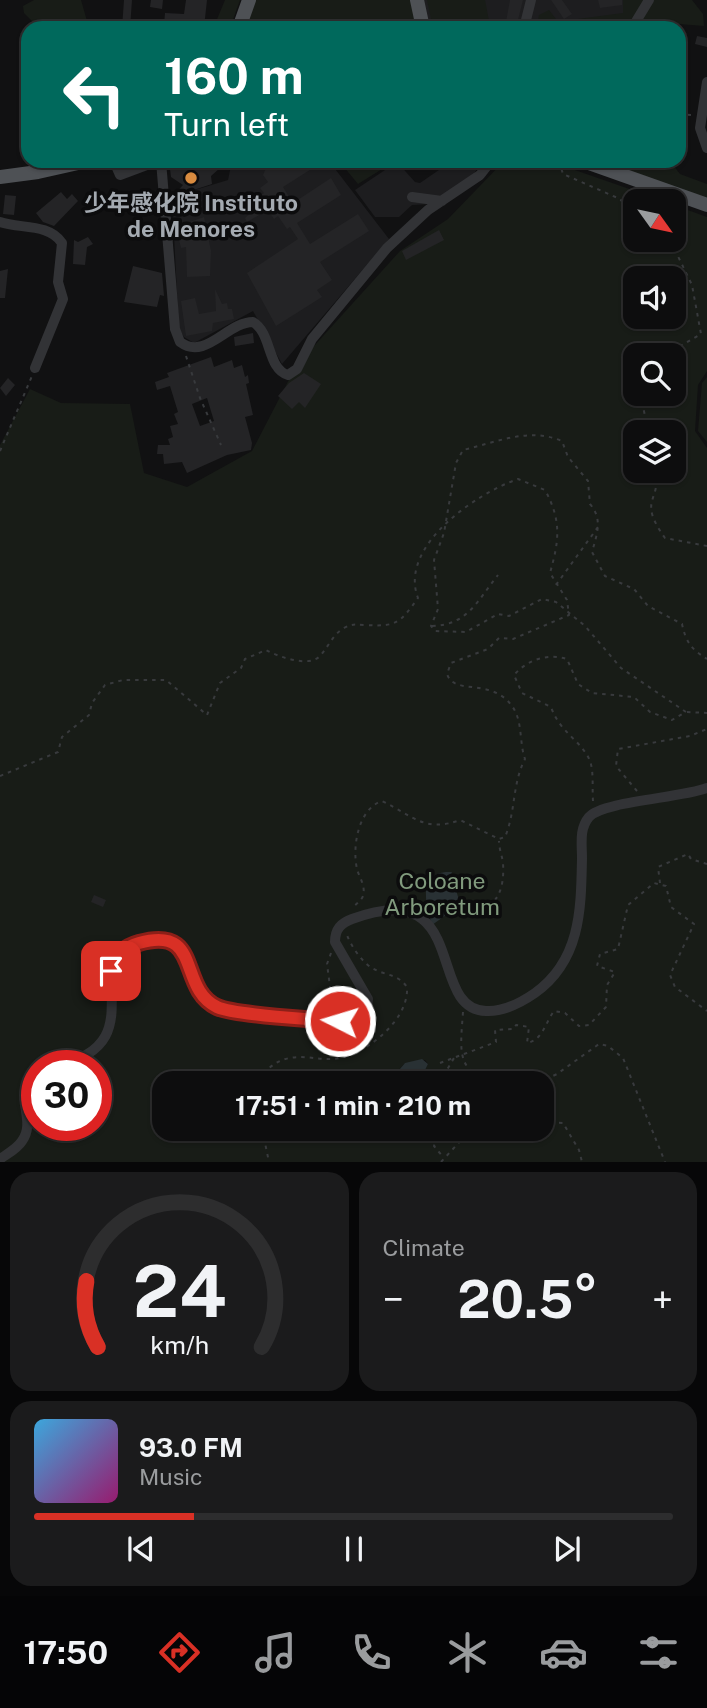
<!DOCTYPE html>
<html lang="en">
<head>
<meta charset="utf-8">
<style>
	:root { --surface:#0d0d0e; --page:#1b1b1c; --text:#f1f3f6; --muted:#9a9c9e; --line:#2d2d2e; --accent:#d93025 }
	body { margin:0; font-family:"Public Sans","Noto Sans SC",sans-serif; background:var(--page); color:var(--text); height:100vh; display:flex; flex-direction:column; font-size:26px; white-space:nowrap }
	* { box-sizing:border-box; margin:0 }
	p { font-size:23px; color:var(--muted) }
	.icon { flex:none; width:38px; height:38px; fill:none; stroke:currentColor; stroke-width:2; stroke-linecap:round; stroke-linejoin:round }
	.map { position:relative; height:1162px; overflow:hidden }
	.drawer { display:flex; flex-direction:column; gap:10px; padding:10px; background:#070708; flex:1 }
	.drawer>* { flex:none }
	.top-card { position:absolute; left:21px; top:21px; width:665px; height:147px; border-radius:21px; box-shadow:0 2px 5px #0004,0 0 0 2px var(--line); background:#00695c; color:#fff; overflow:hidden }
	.needle { width:46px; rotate:123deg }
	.buttons { position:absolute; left:623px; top:189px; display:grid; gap:14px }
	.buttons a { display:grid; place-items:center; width:63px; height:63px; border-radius:14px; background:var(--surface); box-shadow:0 2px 5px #0004,0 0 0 2px var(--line); font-size:35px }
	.speed { position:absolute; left:21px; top:1050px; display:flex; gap:14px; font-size:35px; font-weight:700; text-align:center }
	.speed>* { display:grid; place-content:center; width:91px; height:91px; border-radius:50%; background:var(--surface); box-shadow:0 2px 5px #0004,0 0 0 2px var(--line); line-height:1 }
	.speed .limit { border:10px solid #d22; background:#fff; color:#111 }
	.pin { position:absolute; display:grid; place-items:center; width:60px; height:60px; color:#fff; margin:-30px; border-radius:14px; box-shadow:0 4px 10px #0006 }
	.me { position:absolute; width:77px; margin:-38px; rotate:275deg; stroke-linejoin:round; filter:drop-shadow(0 0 5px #0008) }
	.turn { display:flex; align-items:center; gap:24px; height:147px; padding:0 28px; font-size:32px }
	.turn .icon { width:91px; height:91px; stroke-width:2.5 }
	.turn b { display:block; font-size:49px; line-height:60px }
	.big { font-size:52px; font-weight:700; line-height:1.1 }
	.drawer .tile { flex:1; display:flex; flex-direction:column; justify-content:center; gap:10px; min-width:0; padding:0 24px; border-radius:21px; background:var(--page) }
	.drawer .dial { align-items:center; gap:0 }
	.dial svg { height:182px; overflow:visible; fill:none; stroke:var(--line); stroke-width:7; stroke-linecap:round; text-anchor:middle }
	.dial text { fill:var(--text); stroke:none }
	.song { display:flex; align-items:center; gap:21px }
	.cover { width:84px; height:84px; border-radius:10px; background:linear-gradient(135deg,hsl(200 70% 55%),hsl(320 70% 35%)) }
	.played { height:7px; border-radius:4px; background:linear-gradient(90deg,var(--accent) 25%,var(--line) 25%) }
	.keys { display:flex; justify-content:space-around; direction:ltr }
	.heat { display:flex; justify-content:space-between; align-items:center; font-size:38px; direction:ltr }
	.drawer .tiles { flex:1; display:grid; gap:10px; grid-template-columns:1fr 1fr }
	.tile:last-child { grid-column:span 2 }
	.trip { position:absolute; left:152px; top:1071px; width:402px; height:70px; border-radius:21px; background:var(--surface); box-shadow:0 2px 5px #0004,0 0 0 2px var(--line); font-weight:700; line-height:70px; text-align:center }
	.tab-bar { display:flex; height:112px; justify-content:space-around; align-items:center; background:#050506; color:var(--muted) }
	.tab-bar .icon { width:49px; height:49px }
	.tab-bar .selected { color:var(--accent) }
	.tab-bar b { font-size:32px; color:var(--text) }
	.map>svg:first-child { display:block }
	.built { fill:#1d1d1f }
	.green { fill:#181c17; fill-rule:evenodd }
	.water { fill:#293134 }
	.building { fill:#242426; fill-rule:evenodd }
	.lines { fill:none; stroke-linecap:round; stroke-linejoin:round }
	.path { stroke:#383a3d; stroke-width:2; stroke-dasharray:3.5 5; stroke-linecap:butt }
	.minor { stroke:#323336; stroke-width:10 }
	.major { stroke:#4e5155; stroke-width:14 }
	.route-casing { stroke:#8d1f18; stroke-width:18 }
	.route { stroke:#d93025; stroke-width:12 }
	.poi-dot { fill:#da8c40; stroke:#0c0c0d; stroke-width:2.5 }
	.labels { text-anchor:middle; stroke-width:7; stroke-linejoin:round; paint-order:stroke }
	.poi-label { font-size:23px; font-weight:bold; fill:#a4aab1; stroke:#0c0c0d }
	.park-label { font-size:23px; fill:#809a7d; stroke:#0c0c0d }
</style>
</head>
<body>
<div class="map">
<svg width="707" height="1162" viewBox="0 0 707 1162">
	<rect width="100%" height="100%" fill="#111112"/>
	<path class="built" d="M423,0H658L638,28H428Z
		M232,161H329L389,239L282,364L253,311L194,343L184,337L179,330L172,197L228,180Z
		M452,161H482L473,175L431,204L412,205L399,217H375L355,190L397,162L415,182L420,183Z"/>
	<path class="green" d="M34,0H81L89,28H39L24,13L23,6Z
		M225,0H240L230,28H220L215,24Z
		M255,0H411L416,28H245Z
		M427,0H485L489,21L457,28H433Z
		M623,0H692L703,14L704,26L679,24L676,28H656L650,21L642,19L632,28H566L578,19L623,13Z
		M549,10L563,28H537L539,15Z
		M339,161H395L358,184Z
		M504,161H549L664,201H635V240H674V205L707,217V371L698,385L695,431L707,448V1162H0V445L30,389L61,403L130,404L144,473L187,487L252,451L296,366L400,251L448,219ZM635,278H674V317H635ZM635,355H674V394H635ZM635,432H674V471H635ZM425,1060L428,1064L423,1074L411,1083H542V1129H164V1083H396L394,1076L404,1064ZM37,1066H96V1125H37Z
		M601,161H670L680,174L707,184V201Z
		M707,377V442L698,431L702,383Z"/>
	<path class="water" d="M452,872L450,877L453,880L459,900L452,903L453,910L432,925C425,902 417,870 452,872Z
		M422,1059L428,1064C421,1080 413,1083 396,1083L394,1076L405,1063Z"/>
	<path class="building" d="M124,0H132L130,28H122Z
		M151,0H163L162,9L150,7Z
		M186,0H207L204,27L164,25L165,13L184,14Z
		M510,0H523L516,28L505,27Z
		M551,0H562L572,14L564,19Z
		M598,0H622V5L600,8Z
		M697,36L707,38V47L695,44Z
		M169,161H228L211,176L212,184L172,197L183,185L171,177Z
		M269,161H324L283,187L293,203L331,178L341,195L297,223L310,244L358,214L369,231L320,262L332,280L317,290L322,297L276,326L247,273L298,239L290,227L287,229L278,216L274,219L268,210L247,222L245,218L260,204L256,199L264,193L260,188L268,182L263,175Z
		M61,192L67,199L72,194L78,201L54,226L43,222L36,213Z
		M5,195L16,196L14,215L3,214Z
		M204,217L211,251L210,276L187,277L186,247L181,248L176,227Z
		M439,230L444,240L406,260L402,251Z
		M88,237L93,244L87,247L85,265L73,264L74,240L78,242Z
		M133,266L162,273L164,296L160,295L157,307L124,302Z
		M8,269L5,298H0V271Z
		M215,289L222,304L227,303L228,309H232L234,319L213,323L212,331L186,336L181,301L195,298L199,314L216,311Z
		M253,333L254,343L235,346L234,337Z
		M211,357L214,367L232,360L234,368L242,365L245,377L248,375L249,383L246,384L253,415L245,417L252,443L251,450L227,455L187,473L182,462L164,464L163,454H157L158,445H170L168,439L173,437L170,426L178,424L174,414L178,412L170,386L157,390L155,382L169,377L167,373ZM207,398L214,421L200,426L192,404Z
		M304,373L321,384L305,408L299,402L292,409L278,396L289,383Z
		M8,378L15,385L6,396L0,388Z
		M94,895L106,900L103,907L91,902Z"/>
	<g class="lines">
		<path class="path" d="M679,114L692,115
			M559,161L563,174L620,199L635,216
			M665,355L701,334L692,285L670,240
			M186,356L200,398L221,445
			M645,394L642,403L649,432
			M0,451L32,376
			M656,471C661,502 637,499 665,538L707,546
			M556,585L598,527
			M432,626C468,625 477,601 498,575
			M687,712L707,713
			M0,776L58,752L62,737L89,715L92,703L105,685L123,680H166L207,715L220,683L241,668L245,659L266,650C279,657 307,667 319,657C328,648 332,635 344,628C352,623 357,625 365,625C397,627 400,623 418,598C398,546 477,493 518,479L545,490C562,521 559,541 550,573L567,600L569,615L513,639L499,638L488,649L451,663L447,674C454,696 491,677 512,706C523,721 519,742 525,759C512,784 516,811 505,837L499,839L460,820C425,833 413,816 382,801C358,809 352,847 357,869C359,877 366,886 363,896C361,901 356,904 352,908
			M637,791L616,766L618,749L690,736L707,729
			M593,801C592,789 594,772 590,761C582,741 560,733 551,707L522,693L514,675C527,660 547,653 567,659L578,684L592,693L634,697L650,712L672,720L686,712L621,668L585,626L556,602L542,599L509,616L498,614L466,632L435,631L431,626L438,609L434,560L444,533L456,463L463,450C497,442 529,427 562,441L568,457L588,481L590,504C603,519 597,534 592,552L605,576L634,589L648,606L682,624C686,642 691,649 707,659
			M660,883L658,867L688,854L691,859L707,864
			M465,914C495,911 505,893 503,863C502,855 499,849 499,841
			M331,953L327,964L333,1009
			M463,1012C460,1054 455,1076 504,1083
			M440,1063L496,1042L495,1030L513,1029L516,1025L529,1027L527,1043C543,1040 545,1023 554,1011L565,1013L579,1026L589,1025L606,1007L607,985L615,972L597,966L600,954L618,949L628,905L654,883L666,886L671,907L694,924L670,975L675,987L707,1011
			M266,1083V1071C292,1045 318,1065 344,1057C372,1049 409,1018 407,987C397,973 385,976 372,968C362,962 351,946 347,935
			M439,1083L454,1058
			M538,1083L557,1074L599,1044L608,1046L623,1058L665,1162
			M542,1122L563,1123L579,1150L582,1162
			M268,1129L265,1143L269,1162
			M441,1129L434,1146L443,1157
			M441,1162L464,1137L477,1135L494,1139L511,1129"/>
		<path class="minor" d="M524,28L531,0
			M632,28L649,0
			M707,82L700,128L707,148
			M124,161L116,166L120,175L152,163L151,161
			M161,161L175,329L180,342C206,361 227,322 253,322C272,333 267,369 288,375L297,369L312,339L387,248L428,210L480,175L491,161
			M412,197L442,201
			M0,222C19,229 49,223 62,243L58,282L63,299L35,368
			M55,1066C166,1043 62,949 155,939C195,935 183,982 203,1000C217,1013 341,1025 360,1018L367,1008L368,999L335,942C335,929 341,923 352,919C472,875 425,1009 486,1011C503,1012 522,1002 535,993C581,960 581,909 582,858C582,844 579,829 589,817C603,801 682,798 707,788
			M0,1159C7,1154 17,1149 22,1141C38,1119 10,1095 37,1072"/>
		<path class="major" d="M417,0L423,28
			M239,28L249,0
			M583,161L707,205
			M0,177L38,172L87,161"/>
	</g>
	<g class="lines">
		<defs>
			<path id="route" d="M111,971C115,955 124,947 139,943C203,925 177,988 217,1007C234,1015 317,1020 340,1021"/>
		</defs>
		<use href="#route" class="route-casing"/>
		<use href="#route" class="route"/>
	</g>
	<circle class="poi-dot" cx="191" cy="178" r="7"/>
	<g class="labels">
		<g class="poi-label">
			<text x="191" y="211">少年感化院 Instituto<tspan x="191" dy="26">de Menores</tspan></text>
		</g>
		<g class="park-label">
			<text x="442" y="889">Coloane<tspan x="442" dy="26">Arboretum</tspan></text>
		</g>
	</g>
</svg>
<div class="buttons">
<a><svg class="needle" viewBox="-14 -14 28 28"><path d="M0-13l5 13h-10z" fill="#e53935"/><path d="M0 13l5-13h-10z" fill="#9a9c9e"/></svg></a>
<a><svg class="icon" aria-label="sound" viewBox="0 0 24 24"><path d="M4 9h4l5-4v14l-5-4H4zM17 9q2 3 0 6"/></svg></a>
<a><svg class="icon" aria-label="search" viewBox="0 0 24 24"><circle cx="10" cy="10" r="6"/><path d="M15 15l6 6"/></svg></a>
<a><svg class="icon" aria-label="layers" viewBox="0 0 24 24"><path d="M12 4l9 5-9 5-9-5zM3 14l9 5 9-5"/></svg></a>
</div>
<div class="speed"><div class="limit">30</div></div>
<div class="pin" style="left:111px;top:971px;background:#d93025"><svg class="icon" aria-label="arrive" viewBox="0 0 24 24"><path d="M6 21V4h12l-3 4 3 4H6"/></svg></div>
<svg class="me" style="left:340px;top:1021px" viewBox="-20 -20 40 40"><circle r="17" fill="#d93025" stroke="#fff" stroke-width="3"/><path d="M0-11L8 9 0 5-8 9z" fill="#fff"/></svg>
<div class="trip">17:51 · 1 min · 210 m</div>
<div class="top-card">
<div class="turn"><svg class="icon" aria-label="left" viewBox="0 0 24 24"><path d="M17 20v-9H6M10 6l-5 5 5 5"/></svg><div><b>160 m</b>Turn left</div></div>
</div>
</div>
<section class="drawer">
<div class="tiles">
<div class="tile dial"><svg viewBox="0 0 100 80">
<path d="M14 69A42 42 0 1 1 86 69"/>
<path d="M14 69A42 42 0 0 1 9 40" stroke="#d93025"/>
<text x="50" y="56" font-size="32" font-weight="700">24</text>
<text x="50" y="72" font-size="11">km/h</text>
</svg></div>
<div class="tile"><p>Climate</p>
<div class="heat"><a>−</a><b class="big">20.5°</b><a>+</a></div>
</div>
<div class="tile">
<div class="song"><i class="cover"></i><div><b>93.0 FM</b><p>Music</p></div></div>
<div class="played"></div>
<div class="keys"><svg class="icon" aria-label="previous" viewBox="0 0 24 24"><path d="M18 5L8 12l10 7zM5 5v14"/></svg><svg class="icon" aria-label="pause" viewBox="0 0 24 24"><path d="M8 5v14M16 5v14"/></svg><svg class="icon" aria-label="next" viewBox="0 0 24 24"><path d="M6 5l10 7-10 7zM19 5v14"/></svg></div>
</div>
</div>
</section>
<nav class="tab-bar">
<b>17:50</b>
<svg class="icon selected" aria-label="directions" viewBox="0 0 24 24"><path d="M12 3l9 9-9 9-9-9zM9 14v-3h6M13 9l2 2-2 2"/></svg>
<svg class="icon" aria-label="music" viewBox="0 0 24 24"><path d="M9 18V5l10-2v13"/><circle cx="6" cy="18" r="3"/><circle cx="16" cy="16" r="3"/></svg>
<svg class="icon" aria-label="phone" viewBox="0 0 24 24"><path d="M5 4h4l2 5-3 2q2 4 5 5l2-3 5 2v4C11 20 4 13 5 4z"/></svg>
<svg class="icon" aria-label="climate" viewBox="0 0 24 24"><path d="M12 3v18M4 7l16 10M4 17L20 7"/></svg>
<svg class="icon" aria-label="car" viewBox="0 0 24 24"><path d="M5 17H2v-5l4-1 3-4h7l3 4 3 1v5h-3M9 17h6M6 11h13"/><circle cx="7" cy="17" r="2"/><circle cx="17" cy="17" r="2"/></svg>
<svg class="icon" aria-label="filters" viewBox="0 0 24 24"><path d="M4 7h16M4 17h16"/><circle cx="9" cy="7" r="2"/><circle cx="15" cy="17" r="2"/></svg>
</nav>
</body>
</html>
